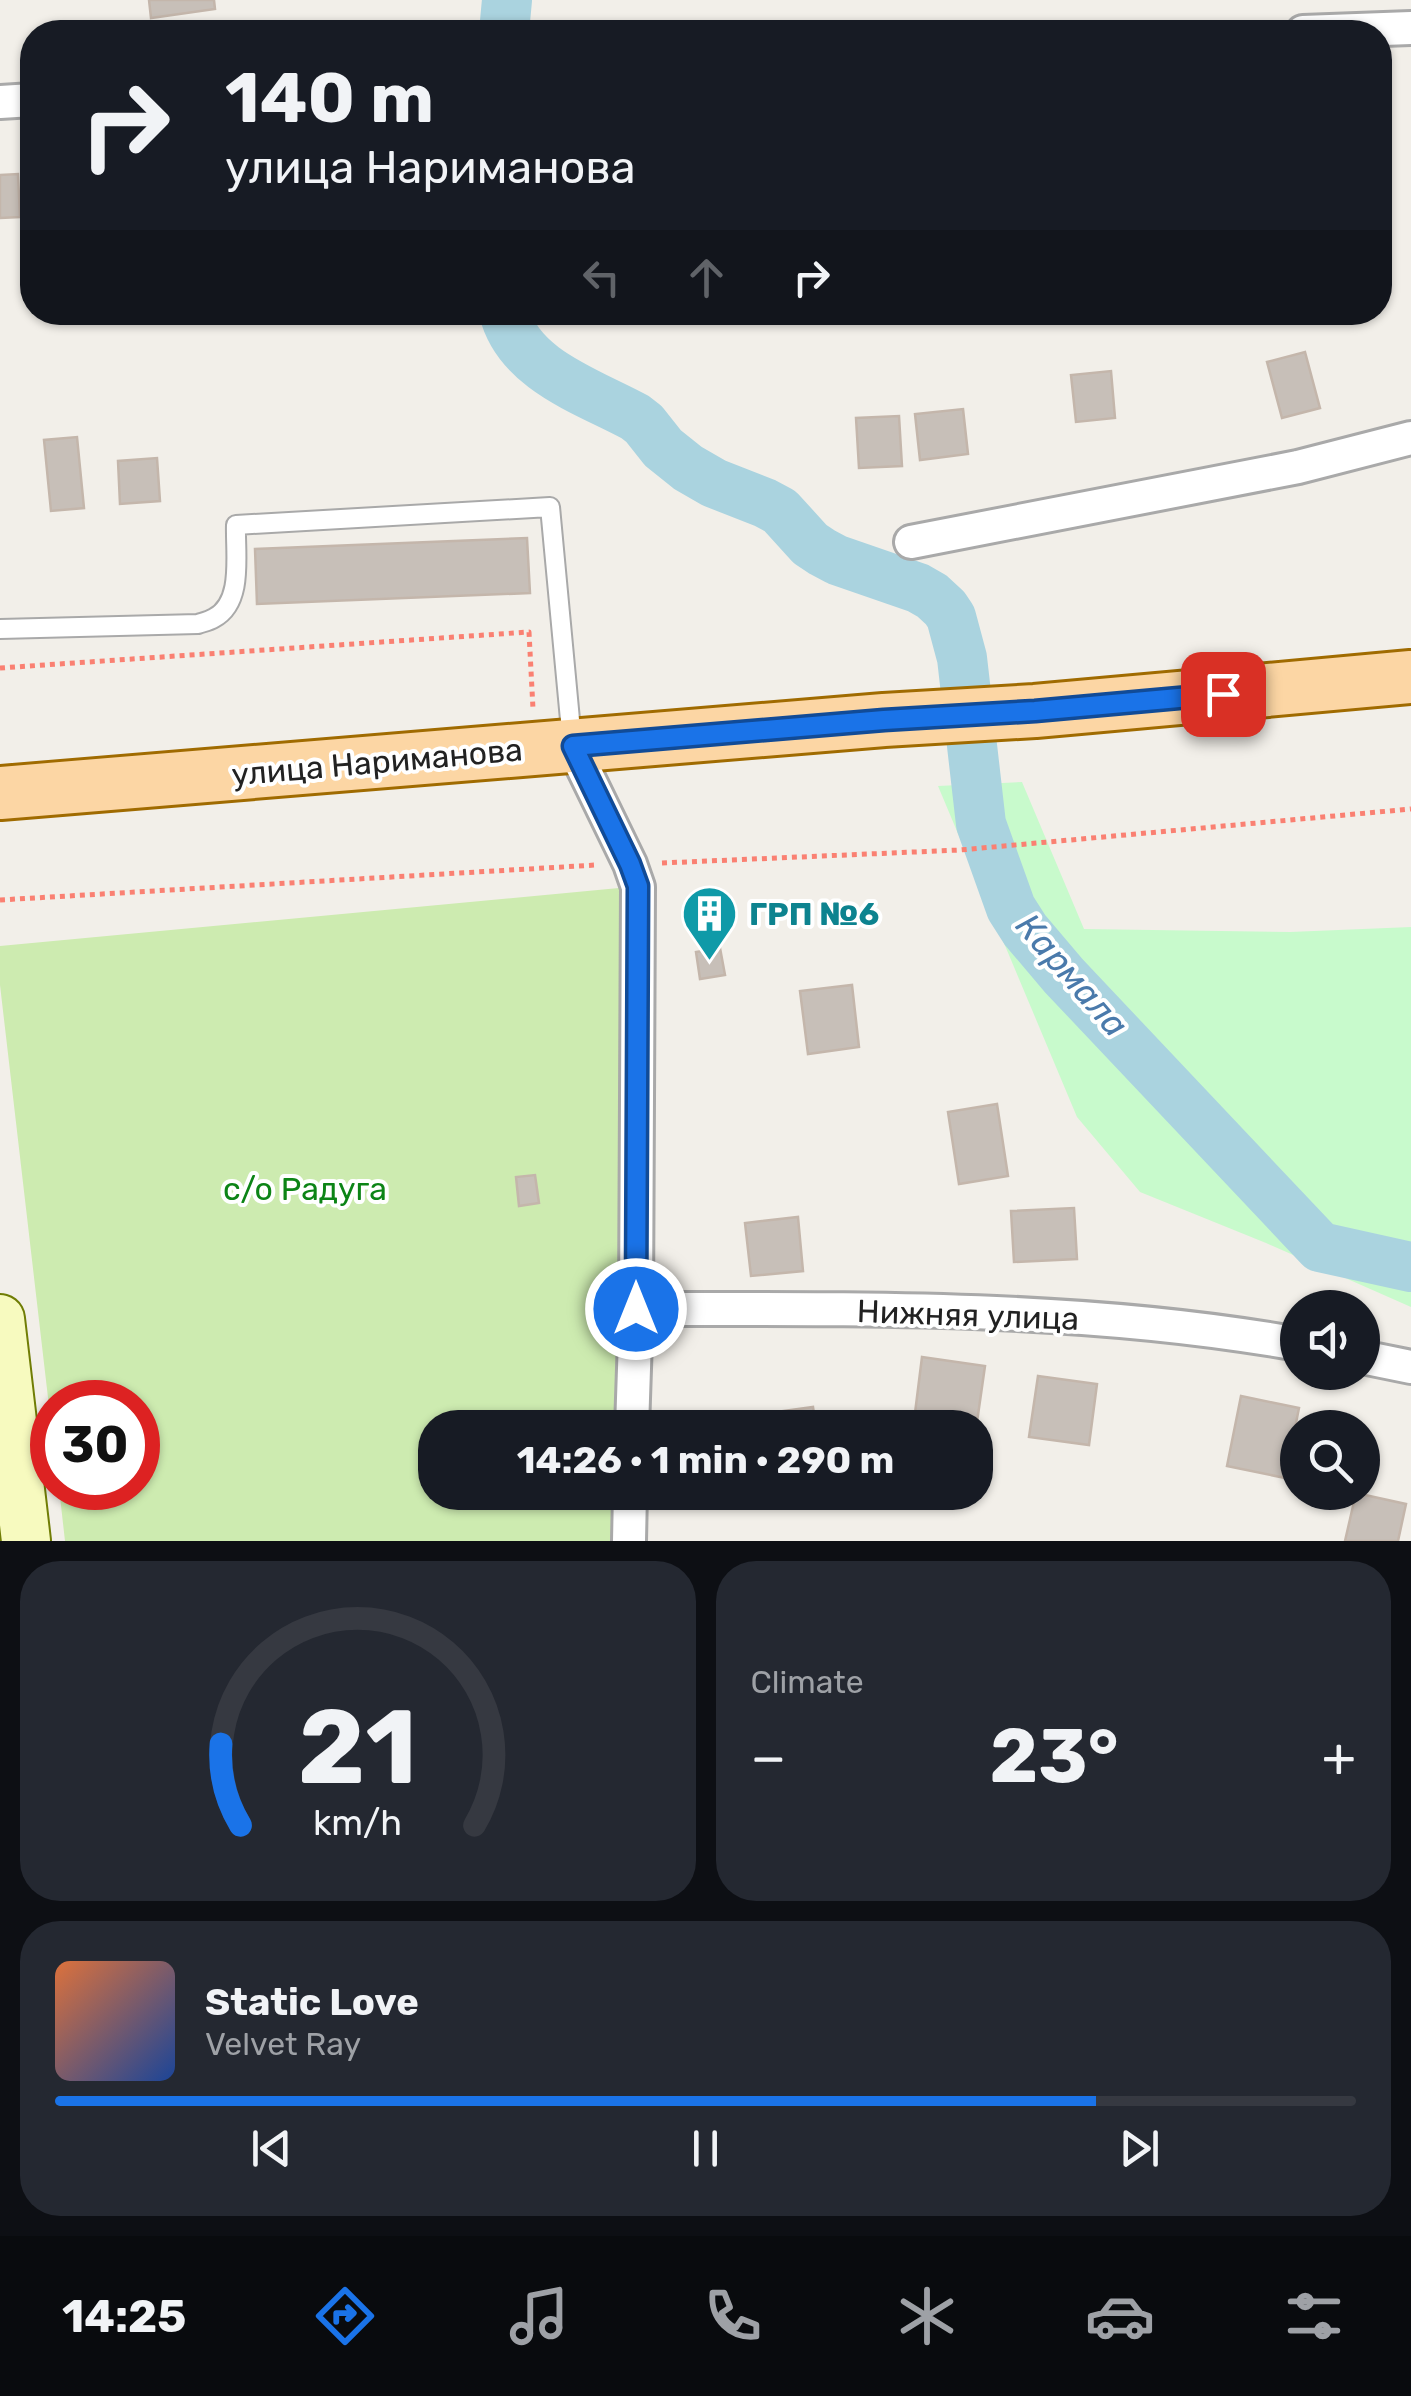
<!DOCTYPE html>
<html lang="en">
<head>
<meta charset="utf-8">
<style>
	:root { --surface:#171b24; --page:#242831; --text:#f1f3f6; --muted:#9ea1a6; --line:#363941; --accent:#1a73e8 }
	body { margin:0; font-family:Rubik,sans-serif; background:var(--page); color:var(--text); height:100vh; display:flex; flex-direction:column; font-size:38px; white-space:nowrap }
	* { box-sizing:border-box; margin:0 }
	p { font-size:32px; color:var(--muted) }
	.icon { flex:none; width:55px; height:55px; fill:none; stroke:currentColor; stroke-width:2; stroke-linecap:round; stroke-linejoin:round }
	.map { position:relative; height:1541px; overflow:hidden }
	.drawer { display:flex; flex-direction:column; gap:20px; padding:20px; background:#0d0f14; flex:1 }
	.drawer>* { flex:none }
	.banner { position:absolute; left:20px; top:20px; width:1372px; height:305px; border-radius:40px; box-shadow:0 2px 8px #0004; background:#171b24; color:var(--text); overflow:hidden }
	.tools { position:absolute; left:1280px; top:1290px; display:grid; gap:20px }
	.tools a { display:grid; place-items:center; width:100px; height:100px; border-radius:50%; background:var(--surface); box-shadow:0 2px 8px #0004; font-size:50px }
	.speed { position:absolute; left:30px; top:1380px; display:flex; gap:20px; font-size:50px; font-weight:700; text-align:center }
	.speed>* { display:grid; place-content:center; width:130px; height:130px; border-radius:50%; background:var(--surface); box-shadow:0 2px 8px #0004; line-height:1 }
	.speed .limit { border:15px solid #d22; background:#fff; color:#111 }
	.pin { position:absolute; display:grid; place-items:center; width:85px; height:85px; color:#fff; margin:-42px; border-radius:20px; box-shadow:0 5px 15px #0006 }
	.me { position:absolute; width:110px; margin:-55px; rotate:0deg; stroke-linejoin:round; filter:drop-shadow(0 0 8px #0008) }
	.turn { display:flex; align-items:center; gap:35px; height:210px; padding:0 40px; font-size:45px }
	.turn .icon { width:130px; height:130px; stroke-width:2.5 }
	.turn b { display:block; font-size:70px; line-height:85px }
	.lanes { display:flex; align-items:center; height:95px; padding:0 40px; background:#0003; justify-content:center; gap:50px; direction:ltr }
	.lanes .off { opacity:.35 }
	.big { font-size:75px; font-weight:700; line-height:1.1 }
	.drawer .card { flex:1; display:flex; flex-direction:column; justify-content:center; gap:15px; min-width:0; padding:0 35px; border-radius:40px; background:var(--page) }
	.drawer .dial { align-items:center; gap:0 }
	.dial svg { height:260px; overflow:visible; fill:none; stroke:var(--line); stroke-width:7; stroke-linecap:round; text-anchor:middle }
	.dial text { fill:var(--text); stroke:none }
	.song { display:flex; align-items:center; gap:30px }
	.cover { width:120px; height:120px; border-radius:15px; background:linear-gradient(135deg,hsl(20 70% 55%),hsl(220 70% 35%)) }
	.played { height:10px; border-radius:5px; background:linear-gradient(90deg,var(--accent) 80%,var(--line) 80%) }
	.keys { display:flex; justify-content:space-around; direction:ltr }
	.heat { display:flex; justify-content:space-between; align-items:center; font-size:55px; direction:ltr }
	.drawer .tiles { flex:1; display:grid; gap:20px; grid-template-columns:1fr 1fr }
	.card:last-child { grid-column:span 2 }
	.trip { position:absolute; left:418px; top:1410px; width:575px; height:100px; border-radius:40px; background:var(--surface); box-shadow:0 2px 8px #0004; font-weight:700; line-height:100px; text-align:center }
	.dock { display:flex; height:160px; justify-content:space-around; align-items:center; background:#090b0e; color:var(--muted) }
	.dock .icon { width:70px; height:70px }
	.dock .selected { color:var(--accent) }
	.dock b { font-size:45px; color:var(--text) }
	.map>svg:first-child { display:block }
	.grass { fill:#cdebb0 }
	.park { fill:#c8facc }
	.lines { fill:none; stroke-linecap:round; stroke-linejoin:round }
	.river { stroke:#aad3df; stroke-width:50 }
	.building { fill:#c7bfb8; stroke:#c4b6ab; stroke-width:2.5 }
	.service-casing { stroke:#a9a9a9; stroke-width:22 }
	.minor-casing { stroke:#a9a9a9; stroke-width:38 }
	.secondary-casing { stroke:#707d05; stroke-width:52 }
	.primary-casing { stroke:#a06b00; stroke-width:58 }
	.path { stroke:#fa8072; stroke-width:5; stroke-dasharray:5 5; stroke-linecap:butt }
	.service { stroke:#fff; stroke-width:18 }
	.minor { stroke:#fff; stroke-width:32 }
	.secondary { stroke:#f7fabf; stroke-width:48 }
	.primary { stroke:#fcd6a4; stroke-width:52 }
	.route-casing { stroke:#114b97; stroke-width:25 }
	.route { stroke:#1a73e8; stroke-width:18 }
	.labels { text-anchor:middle; stroke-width:8; stroke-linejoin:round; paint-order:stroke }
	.street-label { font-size:32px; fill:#222; stroke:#fff }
	.culture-label { font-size:32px; font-weight:bold; fill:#0d838f; stroke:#fff; text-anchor:start }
	.park-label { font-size:32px; fill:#0c8416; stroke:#fff }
	.water-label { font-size:35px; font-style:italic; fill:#4a7aab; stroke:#fff }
</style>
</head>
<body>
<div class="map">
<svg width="1411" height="1541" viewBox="0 0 1411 1541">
	<rect width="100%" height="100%" fill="#f2efe9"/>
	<path class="grass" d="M619,888V1351L616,1427L435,1428V1492L614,1493L612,1541H65L59,1488H138V1402H52V1432L0,985V946Z"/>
	<path class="park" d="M1022,782L1084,929L1290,932L1411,927V1307L1266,1243L1140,1192L1077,1117L938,786Z"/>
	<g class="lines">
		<path class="river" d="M504,32L507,0
			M504,312C519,370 587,391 635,417L644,424L663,448L688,468L714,483L765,503L780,511L810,544L822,552L837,560L918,588L932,596L945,608L951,617L962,658L981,824L1011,908L1025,930L1064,976L1320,1247L1411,1267"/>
	</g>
	<path class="building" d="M149,0H214L215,9L151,18Z
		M18,174L20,217L0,218V175Z
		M1305,352L1320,408L1282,418L1267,362Z
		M1111,371L1115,418L1076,422L1071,375Z
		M963,409L968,454L920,460L915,414Z
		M899,416L902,466L859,468L856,418Z
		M77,437L84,508L51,511L44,440Z
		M157,458L160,501L120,504L118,461Z
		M527,538L530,593L257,604L255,549Z
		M720,948L725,975L700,979L696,952Z
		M852,985L859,1047L808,1054L800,991Z
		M997,1104L1008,1176L959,1184L948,1112Z
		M535,1175L539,1203L519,1206L516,1177Z
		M1074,1208L1077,1259L1014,1262L1011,1211Z
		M798,1217L803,1271L751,1276L745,1223Z
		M922,1357L985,1366L977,1422L915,1413Z
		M1038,1376L1097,1384L1089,1445L1029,1437Z
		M1241,1396L1299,1408L1285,1478L1227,1466Z
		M813,1407L816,1428H755L754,1415Z
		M1356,1493L1406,1504L1398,1541H1345Z"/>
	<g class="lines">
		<defs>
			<path id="service" d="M0,629L198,624C204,622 209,621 214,618C244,602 235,554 236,525L550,507L572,741"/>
			<path id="minor" d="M1303,32L1411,28
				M0,102L32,100
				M911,542L1298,467L1411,438
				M573,747L630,864L638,887L636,1309L632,1428
				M636,1309C856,1309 1080,1305 1298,1344
				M1362,1357L1411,1367
				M629,1541L630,1492"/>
			<path id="secondary" d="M0,1319L26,1541"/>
			<path id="primary" d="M0,793L884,720L1035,711L1411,677"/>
		</defs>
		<use href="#service" class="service-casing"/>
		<use href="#minor" class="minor-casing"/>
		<use href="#secondary" class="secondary-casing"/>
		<use href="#primary" class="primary-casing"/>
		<path class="path" d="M0,668L529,632L533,709
			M662,863L960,850L1411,809
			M0,900L596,865"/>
		<use href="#service" class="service"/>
		<use href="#minor" class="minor"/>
		<use href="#secondary" class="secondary"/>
		<use href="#primary" class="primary"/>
	</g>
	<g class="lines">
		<defs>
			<path id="route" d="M636,1309L638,886L630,864L573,746L884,720L1035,711L1223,694"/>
		</defs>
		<use href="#route" class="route-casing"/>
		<use href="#route" class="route"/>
	</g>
	<defs>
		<symbol id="building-pin" viewBox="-11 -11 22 30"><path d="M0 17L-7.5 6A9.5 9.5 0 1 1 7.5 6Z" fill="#0f9aa8" stroke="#fff"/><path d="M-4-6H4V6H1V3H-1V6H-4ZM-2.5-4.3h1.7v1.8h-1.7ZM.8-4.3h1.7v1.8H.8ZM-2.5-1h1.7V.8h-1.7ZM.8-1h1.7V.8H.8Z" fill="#fff"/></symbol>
	</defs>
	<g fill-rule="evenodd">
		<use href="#building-pin" x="678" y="882" width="63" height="86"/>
	</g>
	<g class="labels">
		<g class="street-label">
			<text transform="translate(377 762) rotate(-5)" y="11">улица Нариманова</text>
			<text transform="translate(968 1315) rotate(2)" y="11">Нижняя улица</text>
		</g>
		<g class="culture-label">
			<text x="749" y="925">ГРП №6</text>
		</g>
		<g class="park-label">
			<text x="305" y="1200">с/о Радуга</text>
		</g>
		<g class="water-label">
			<text transform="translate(1072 975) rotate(49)" y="12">Кармала</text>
		</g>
	</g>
</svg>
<div class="tools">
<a><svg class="icon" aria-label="sound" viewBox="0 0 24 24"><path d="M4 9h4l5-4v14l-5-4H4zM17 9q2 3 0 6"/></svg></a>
<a><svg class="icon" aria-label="search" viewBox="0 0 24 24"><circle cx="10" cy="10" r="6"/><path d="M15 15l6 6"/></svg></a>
</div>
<div class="speed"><div class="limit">30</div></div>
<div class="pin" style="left:1223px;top:694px;background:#d93025"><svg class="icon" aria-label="arrive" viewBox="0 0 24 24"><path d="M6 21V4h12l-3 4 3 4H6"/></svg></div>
<svg class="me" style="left:636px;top:1309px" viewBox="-20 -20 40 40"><circle r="17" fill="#1a73e8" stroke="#fff" stroke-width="3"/><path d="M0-11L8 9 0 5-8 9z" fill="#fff"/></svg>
<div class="trip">14:26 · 1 min · 290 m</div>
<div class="banner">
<div class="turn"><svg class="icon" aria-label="right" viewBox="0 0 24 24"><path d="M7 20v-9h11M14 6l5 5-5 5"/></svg><div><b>140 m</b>улица Нариманова</div></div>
<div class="lanes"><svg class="icon off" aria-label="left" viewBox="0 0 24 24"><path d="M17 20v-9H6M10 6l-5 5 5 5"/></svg><svg class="icon off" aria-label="ahead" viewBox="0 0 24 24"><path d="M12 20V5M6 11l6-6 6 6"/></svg><svg class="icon" aria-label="right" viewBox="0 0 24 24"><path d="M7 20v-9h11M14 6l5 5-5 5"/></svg></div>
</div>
</div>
<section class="drawer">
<div class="tiles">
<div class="card dial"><svg viewBox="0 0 100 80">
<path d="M14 69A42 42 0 1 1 86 69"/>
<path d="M14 69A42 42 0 0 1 8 44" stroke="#1a73e8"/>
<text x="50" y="56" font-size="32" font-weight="700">21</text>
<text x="50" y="72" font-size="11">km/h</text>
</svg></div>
<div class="card"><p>Climate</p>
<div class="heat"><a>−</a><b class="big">23°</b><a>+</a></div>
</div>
<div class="card">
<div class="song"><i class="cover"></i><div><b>Static Love</b><p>Velvet Ray</p></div></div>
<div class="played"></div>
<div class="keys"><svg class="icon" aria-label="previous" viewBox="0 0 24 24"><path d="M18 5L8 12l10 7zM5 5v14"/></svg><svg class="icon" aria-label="pause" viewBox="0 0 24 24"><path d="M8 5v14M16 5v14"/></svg><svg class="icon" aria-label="next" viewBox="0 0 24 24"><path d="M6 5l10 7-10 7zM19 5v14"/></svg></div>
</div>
</div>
</section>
<nav class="dock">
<b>14:25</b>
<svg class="icon selected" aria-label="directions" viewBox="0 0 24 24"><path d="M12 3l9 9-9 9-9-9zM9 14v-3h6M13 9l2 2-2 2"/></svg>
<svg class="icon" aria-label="music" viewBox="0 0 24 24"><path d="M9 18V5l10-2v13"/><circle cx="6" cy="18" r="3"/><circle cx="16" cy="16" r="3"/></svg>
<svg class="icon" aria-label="phone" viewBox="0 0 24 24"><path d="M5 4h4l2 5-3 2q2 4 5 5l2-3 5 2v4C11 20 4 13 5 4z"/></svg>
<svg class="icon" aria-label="climate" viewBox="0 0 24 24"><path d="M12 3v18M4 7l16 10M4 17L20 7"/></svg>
<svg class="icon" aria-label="car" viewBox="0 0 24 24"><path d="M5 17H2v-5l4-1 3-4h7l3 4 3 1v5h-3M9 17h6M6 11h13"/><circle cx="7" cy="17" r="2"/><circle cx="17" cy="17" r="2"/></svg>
<svg class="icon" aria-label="filters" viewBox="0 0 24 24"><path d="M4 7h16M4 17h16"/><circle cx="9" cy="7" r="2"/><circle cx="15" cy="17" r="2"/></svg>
</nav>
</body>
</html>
